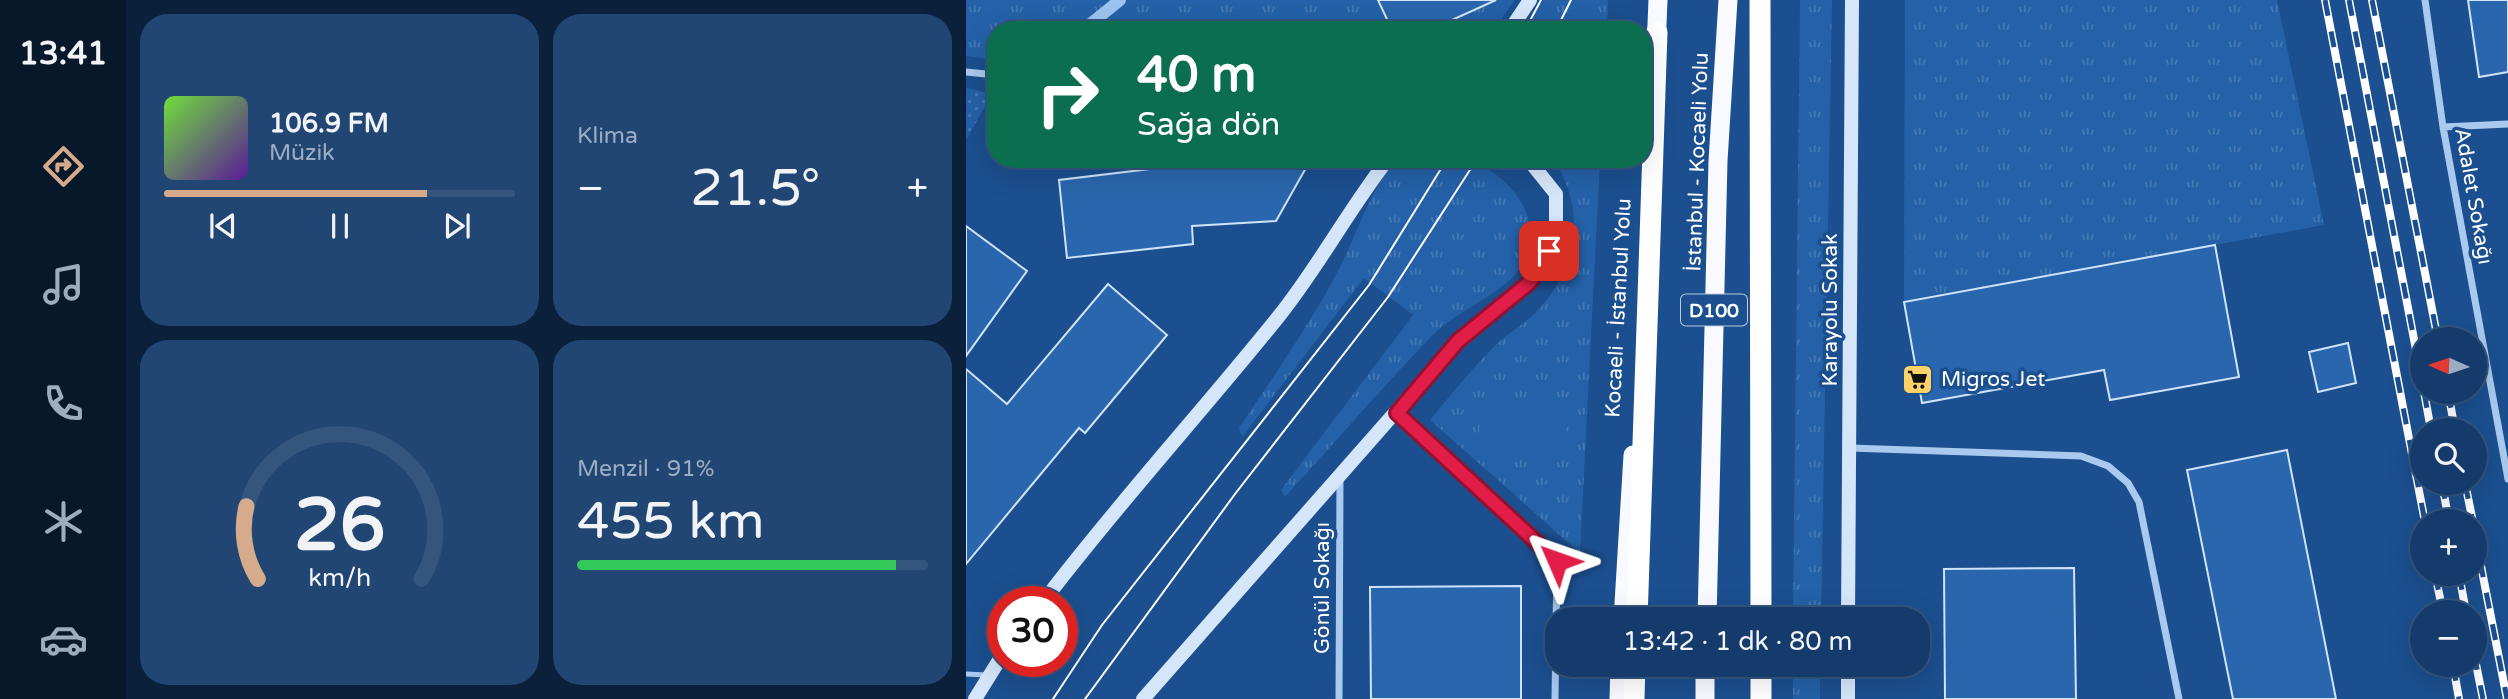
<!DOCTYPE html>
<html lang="tr">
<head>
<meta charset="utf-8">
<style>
	:root { --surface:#143b6b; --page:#214673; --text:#f1f3f6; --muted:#9dadc1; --line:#33557e; --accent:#d6ab8b }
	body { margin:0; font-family:"Varela Round",sans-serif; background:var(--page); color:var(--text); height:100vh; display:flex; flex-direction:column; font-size:26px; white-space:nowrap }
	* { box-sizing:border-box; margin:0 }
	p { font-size:23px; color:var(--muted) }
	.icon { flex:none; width:38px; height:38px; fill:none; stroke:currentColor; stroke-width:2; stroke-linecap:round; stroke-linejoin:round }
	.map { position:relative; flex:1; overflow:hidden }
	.side { display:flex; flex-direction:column; gap:14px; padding:14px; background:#0b203b; width:840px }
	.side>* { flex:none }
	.banner { position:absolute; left:21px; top:21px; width:665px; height:147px; border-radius:28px; box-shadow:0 7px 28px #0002,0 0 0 2px var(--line); background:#0b6e4f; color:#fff; overflow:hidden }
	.needle { width:46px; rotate:273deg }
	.buttons { position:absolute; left:1444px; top:327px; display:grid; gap:14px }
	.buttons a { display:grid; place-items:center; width:77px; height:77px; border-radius:50%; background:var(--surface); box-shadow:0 7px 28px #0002,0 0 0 2px var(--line); font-size:35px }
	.speed { position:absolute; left:21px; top:586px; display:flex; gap:14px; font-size:35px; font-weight:700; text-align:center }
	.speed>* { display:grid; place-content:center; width:91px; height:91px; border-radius:50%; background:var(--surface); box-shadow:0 7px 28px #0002,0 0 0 2px var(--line); line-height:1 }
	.speed .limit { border:10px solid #d22; background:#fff; color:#111 }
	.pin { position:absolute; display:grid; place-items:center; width:60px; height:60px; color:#fff; margin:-30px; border-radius:14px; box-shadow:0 4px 10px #0006 }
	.me { position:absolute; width:77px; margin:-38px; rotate:313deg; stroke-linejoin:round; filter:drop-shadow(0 0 5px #0008) }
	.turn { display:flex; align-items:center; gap:24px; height:147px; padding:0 35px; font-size:32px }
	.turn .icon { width:91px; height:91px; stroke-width:2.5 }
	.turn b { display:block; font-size:49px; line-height:60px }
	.big { font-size:52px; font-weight:600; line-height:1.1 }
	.side .widget { flex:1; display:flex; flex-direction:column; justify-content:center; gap:10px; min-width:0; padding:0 24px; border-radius:28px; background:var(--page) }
	.side .dial { align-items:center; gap:0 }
	.dial svg { height:182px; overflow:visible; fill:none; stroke:var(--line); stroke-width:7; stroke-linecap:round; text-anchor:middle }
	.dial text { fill:var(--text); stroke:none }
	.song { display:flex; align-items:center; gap:21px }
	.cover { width:84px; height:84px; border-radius:10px; background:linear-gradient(135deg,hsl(100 70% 55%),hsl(270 70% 35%)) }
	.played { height:7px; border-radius:4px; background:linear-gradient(90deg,var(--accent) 75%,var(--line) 75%) }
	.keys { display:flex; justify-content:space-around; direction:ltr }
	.heat { display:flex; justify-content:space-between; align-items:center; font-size:38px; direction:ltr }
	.charge { height:10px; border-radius:5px; background:linear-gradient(90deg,#34c759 91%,var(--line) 0) }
	.side .tiles { flex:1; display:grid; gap:14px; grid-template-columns:repeat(2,1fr) }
	.trip { position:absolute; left:579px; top:607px; width:385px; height:70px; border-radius:28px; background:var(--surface); box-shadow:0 7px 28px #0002,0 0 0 2px var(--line); font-weight:600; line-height:70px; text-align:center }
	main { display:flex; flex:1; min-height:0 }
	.tabs { display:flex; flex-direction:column; width:126px; justify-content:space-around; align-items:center; background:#08182b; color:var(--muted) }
	.tabs .icon { width:49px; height:49px }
	.tabs .current { color:var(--accent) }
	.tabs b { font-size:32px; color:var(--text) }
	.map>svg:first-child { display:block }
	.grass { fill:url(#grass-tufts) }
	.park { fill:url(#park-dots) }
	.pitch { fill:#2461a8 }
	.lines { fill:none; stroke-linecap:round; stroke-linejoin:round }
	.stream { stroke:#9cc4f0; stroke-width:12 }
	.building { fill:#2a66ad; stroke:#cfe3fa; stroke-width:2 }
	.service { stroke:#a9c9ee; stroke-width:5 }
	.minor { stroke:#a9c9ee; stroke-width:7 }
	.secondary { stroke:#d6e6fa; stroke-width:14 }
	.trunk { stroke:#f8faff; stroke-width:19 }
	.motorway { stroke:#fff; stroke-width:21 }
	.tram { stroke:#fff; stroke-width:2 }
	.rail-casing { stroke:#fff; stroke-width:8 }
	.rail { stroke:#1b4f8f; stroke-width:5; stroke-dasharray:16; stroke-linecap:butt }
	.route-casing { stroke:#92132f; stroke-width:18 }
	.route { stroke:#e11d48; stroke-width:12 }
	.labels { text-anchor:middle; stroke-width:7; stroke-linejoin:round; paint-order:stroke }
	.shield { fill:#1b4f8f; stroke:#bbcadd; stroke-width:2 }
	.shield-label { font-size:19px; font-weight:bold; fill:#fff }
	.street-label { font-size:21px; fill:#fff; stroke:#1b4f8f }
	.poi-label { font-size:21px; fill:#fff; stroke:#1b4f8f; text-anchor:start }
</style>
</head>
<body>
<main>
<nav class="tabs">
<b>13:41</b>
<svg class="icon current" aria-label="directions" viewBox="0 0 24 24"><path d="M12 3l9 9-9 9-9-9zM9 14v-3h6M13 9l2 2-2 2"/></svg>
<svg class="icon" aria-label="music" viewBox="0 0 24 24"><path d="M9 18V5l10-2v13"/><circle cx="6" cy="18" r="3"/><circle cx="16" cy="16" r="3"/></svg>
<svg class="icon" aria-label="phone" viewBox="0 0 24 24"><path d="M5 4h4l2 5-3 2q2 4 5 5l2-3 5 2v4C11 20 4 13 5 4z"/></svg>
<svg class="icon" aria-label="climate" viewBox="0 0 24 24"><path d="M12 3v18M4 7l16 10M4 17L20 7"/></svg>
<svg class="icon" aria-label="car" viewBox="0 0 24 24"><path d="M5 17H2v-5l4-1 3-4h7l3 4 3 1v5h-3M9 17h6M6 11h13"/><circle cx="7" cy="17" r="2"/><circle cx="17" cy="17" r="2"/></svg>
</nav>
<section class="side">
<div class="tiles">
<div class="widget">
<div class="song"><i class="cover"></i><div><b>106.9 FM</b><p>Müzik</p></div></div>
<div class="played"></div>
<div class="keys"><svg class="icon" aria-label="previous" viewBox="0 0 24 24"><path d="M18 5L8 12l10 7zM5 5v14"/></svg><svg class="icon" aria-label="pause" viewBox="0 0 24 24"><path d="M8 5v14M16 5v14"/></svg><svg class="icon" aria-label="next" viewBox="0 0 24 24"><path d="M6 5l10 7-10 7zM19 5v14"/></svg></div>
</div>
<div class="widget"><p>Klima</p>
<div class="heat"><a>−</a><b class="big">21.5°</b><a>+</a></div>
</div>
<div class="widget dial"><svg viewBox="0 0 100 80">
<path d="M14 69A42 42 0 1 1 86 69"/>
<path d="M14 69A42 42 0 0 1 9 37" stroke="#d6ab8b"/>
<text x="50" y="56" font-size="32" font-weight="700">26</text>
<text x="50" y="72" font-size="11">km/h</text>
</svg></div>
<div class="widget"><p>Menzil · 91%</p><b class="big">455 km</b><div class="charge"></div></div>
</div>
</section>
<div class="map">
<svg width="1542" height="699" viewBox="0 0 1542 699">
	<defs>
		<pattern id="grass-tufts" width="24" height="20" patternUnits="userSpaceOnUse" patternTransform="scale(1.75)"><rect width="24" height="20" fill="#2461a8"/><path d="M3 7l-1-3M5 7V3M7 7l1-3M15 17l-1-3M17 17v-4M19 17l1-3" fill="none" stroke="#4579b5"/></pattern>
		<pattern id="park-dots" width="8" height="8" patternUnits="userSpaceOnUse" patternTransform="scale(1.75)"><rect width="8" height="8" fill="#2461a8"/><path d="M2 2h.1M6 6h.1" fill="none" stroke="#4579b5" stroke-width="1.8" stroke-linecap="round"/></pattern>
	</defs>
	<rect width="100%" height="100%" fill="#1b4f8f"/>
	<path class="grass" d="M0,0H549L527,30H30V60L0,56Z
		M577,0H642L641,30H557Z
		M834,0H866L855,620L827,619Z
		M939,0H1311L1358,225L938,302Z
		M432,159C450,159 485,155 501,160C551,175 590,236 545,279C521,301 486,314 463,339C414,390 367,444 319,497L315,490L447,315L398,278L276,437L273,428C307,377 342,327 371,273C389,240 405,185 432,159Z
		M587,159H634L614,553L464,420C484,396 503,372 525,350C539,334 560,324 574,308C613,264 620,208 587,159Z
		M827,665H854V699H827Z"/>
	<path class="park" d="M0,88L26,94L0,140Z"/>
	<path class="pitch" d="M514,400L602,403L599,453L513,449Z"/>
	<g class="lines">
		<path class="stream" d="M117,30L154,0"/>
	</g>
	<path class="building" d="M412,0H530L464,30H426Z
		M1502,0H1542V72L1513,77Z
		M267,159H345L310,221L226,226L227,244L101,258L93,180Z
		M0,226L61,271L0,356Z
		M1249,245L1273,377L1144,400L1138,370L956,403L938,302Z
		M142,284L201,335L119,433L113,428L0,564V369L41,404Z
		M1382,343L1390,383L1352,392L1343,352Z
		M1321,450L1370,699H1267L1221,470Z
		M1108,568L1110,699H979L978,569Z
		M555,586V699H405L404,587Z"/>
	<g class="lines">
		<path class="service" d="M0,674L21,675"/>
		<path class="minor" d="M1459,0L1477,127L1542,479
			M0,72L30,75
			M1477,127L1542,124
			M431,413L591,561L589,699
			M884,448L1115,456L1142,466L1162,483L1173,502L1213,699
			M373,699L374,479"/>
		<path class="secondary" d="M544,30L564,0
			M77,602C152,503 236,412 313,316C353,266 383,209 422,159
			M882,620L886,0
			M9,699L37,654
			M177,699L492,341L563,282L584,251L590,223V194L562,159
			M882,699V665"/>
		<path class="trunk" d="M690,48L692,0
			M657,620L667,455
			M741,620L752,161L762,0
			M653,699L654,665
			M739,699V665"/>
		<path class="motorway" d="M794,0L795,620
			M671,620L691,32
			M795,665V699
			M668,699L669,665"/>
		<path class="tram" d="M559,30L575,0
			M590,30L605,0
			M87,699L136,625L403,285L481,159
			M119,699L269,494L422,297L511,159"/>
		<defs>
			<path id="rail" d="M1359,0L1459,522
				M1383,0L1456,381
				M1406,0L1472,340
				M1458,392L1465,430
				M1482,392L1489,430
				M1476,483L1483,522
				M1499,483L1507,522
				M1508,530L1541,699
				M1469,574L1477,612
				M1493,574L1500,612
				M1508,654L1517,699
				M1487,665L1493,699"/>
		</defs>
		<use href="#rail" class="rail-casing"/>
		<use href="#rail" class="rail"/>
	</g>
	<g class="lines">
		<defs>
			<path id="route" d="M583,251L564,282L492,341L431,413L591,561"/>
		</defs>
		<use href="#route" class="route-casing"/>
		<use href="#route" class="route"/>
	</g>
	<defs>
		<symbol id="supermarket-square" viewBox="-11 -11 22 22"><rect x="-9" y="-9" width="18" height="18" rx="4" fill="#ffd166" stroke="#1b4f8f"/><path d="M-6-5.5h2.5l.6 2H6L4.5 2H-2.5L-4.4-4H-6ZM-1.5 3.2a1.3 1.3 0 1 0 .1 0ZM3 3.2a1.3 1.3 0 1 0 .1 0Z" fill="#111"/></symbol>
	</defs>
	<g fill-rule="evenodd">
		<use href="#supermarket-square" x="934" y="362" width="35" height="35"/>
	</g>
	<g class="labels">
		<rect class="shield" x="715" y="294.5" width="66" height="31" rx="5"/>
		<g class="shield-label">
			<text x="748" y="317">D100</text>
		</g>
		<g class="street-label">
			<text transform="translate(731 162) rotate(-88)" y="7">İstanbul - Kocaeli Yolu</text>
			<text transform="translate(1508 196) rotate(80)" y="7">Adalet Sokağı</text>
			<text transform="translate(652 308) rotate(-87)" y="7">Kocaeli - İstanbul Yolu</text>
			<text transform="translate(864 310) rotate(-90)" y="7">Karayolu Sokak</text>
			<text transform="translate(356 588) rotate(-90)" y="7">Gönül Sokağı</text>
		</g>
		<g class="poi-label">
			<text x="975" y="386">Migros Jet</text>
		</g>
	</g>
</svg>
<div class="buttons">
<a><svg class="needle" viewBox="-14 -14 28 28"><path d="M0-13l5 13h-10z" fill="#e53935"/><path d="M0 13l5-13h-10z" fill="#9dadc1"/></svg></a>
<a><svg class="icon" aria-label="search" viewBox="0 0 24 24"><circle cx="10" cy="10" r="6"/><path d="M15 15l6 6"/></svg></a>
<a>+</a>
<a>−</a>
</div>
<div class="speed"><div class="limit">30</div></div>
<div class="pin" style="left:583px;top:251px;background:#d93025"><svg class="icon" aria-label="arrive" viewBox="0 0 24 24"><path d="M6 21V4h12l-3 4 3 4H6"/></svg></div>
<svg class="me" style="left:591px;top:561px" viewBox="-20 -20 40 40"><path d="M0-17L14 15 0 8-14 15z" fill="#e11d48" stroke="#fff" stroke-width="4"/></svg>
<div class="trip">13:42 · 1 dk · 80 m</div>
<div class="banner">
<div class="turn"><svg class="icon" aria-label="right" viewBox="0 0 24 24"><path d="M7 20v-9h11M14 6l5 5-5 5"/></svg><div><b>40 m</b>Sağa dön</div></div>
</div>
</div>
</main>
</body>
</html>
